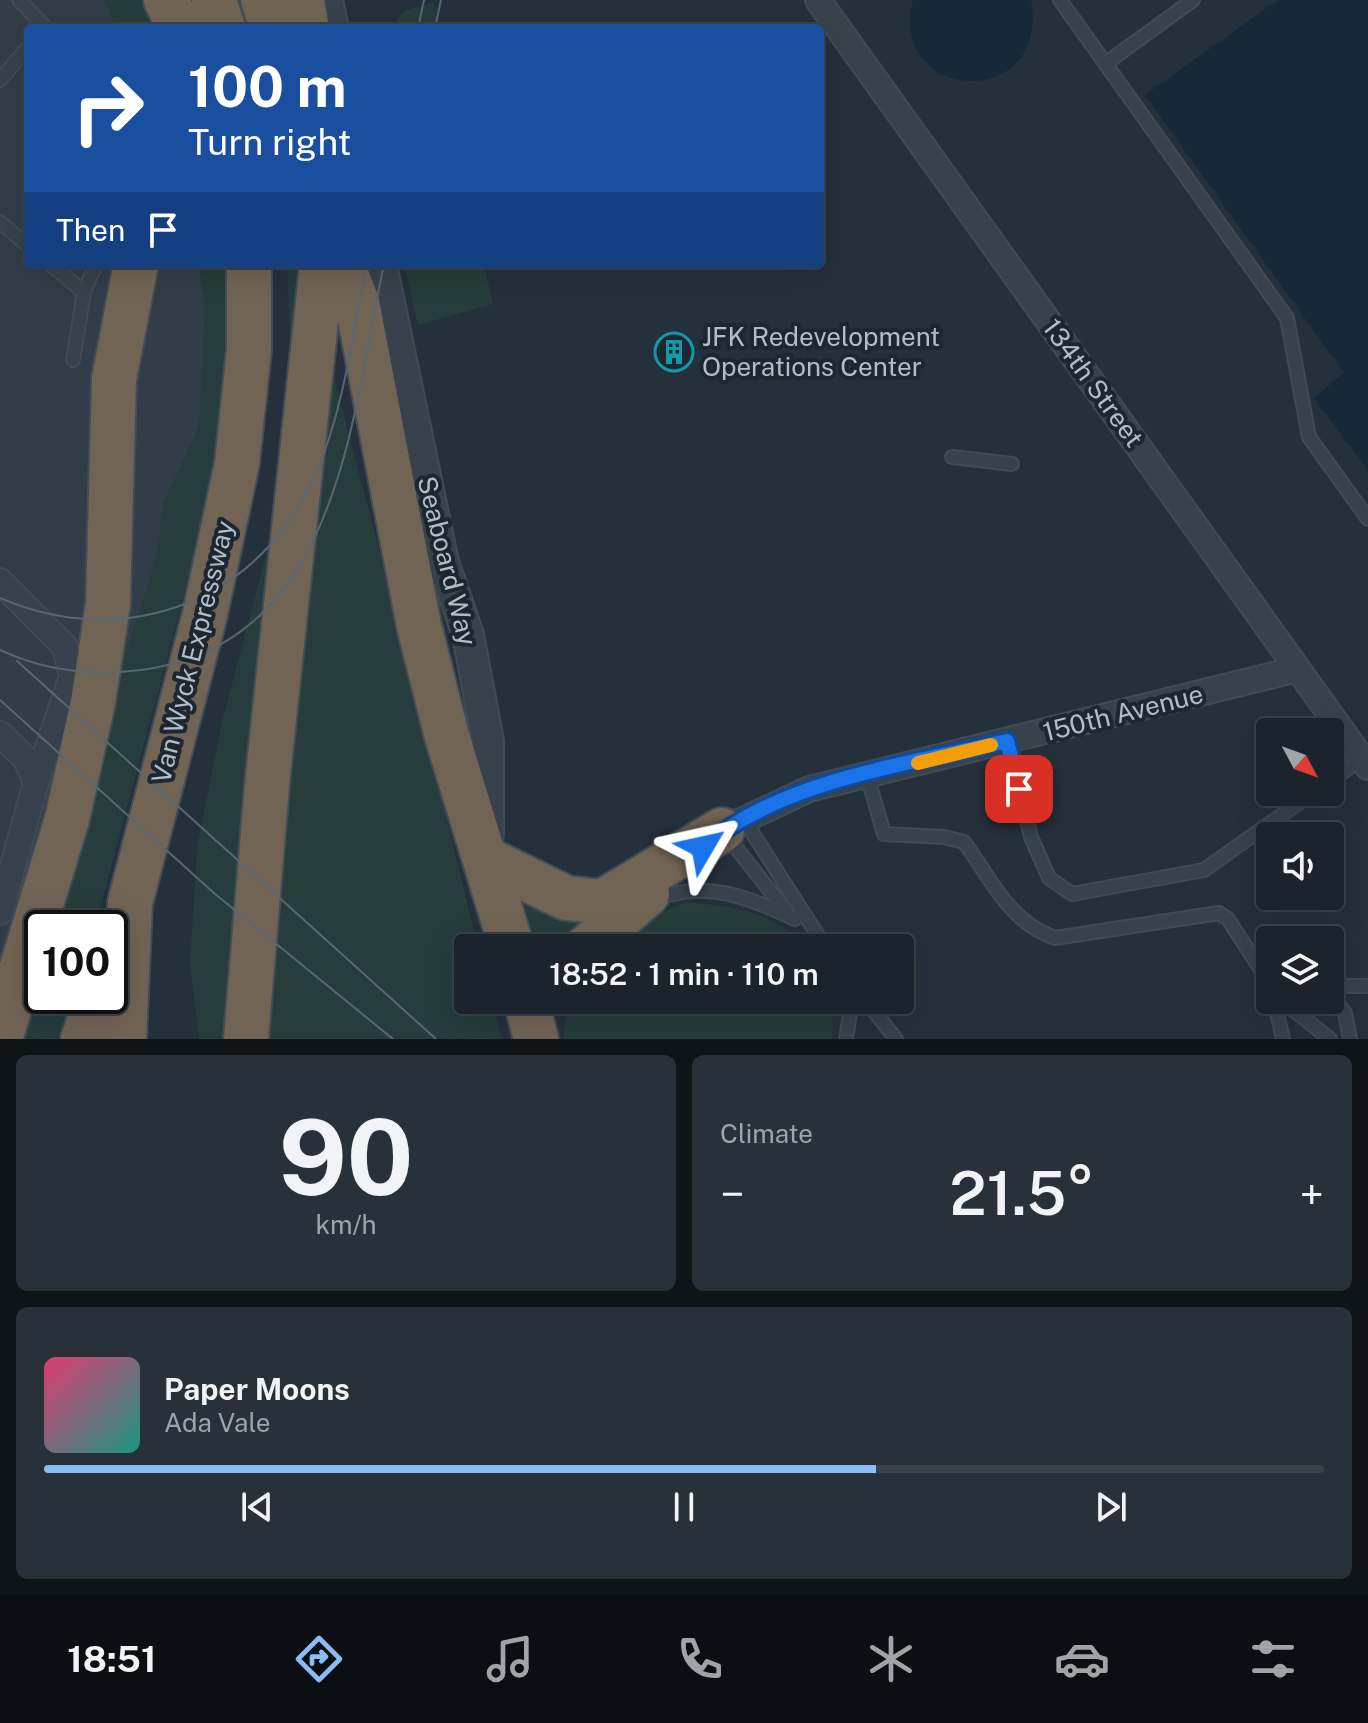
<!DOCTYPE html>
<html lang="en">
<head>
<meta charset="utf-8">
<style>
	:root { --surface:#1b242d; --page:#283039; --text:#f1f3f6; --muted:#a0a4aa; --line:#394149; --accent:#8abdf5 }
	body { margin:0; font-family:"Public Sans",sans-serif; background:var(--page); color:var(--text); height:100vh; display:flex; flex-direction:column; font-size:30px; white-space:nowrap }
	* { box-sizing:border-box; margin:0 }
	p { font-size:26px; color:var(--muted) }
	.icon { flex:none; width:44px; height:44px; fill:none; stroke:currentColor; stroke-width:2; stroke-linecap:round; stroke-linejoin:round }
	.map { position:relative; height:1039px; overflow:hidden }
	.details { display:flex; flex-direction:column; gap:16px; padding:16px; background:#0f1419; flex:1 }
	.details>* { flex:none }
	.top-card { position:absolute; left:24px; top:24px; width:800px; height:244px; border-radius:8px; box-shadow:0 8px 32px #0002,0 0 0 2px var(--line); background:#1a4fa0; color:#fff; overflow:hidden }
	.needle { width:52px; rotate:131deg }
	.buttons { position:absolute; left:1256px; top:718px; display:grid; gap:16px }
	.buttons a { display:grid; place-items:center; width:88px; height:88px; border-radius:8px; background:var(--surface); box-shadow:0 8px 32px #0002,0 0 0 2px var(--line); font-size:40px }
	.speed { position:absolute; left:24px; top:910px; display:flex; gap:16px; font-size:40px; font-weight:700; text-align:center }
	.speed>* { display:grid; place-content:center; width:104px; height:104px; border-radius:50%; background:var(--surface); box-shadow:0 8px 32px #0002,0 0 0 2px var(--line); line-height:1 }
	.speed .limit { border:4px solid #111; border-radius:12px; background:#fff; color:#111 }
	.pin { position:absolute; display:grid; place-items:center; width:68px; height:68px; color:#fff; margin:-34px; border-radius:16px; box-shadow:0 4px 12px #0006 }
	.me { position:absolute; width:88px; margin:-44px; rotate:54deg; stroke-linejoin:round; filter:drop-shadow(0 0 6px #0008) }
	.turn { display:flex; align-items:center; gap:28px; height:168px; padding:0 32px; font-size:36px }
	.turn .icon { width:104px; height:104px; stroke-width:2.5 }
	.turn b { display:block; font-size:56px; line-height:68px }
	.then { display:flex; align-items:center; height:76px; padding:0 32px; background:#0003; gap:16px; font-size:30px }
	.big { font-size:60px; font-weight:600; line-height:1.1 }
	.details .tile { flex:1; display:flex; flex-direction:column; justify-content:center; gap:12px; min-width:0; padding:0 28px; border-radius:12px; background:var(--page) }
	.details .dial { align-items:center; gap:0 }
	.dial b { font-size:104px; line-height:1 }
	.song { display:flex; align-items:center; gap:24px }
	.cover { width:96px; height:96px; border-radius:12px; background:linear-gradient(135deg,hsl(340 70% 55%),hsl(170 70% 35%)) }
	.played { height:8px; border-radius:4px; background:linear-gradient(90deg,var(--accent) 65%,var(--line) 65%) }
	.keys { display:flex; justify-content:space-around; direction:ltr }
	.heat { display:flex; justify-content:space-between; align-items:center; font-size:44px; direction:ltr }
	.details .tiles { flex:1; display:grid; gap:16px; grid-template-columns:1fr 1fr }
	.tile:last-child { grid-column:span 2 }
	.trip { position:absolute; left:454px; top:934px; width:460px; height:80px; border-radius:8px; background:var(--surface); box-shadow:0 8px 32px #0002,0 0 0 2px var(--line); font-weight:600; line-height:80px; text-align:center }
	.tab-bar { display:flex; height:128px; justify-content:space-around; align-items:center; background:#0b0e12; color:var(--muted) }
	.tab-bar .icon { width:56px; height:56px }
	.tab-bar .active { color:var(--accent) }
	.tab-bar b { font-size:36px; color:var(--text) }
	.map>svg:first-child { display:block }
	.airport { fill:#313d49 }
	.green { fill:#263c3d }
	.water { fill:#172839 }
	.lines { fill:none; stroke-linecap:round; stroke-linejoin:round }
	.service-casing { stroke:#404b55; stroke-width:16 }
	.minor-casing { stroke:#404b55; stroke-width:28 }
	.tertiary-casing { stroke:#404b55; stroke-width:34 }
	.motorway-casing { stroke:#424d57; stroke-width:48 }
	.service { stroke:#37424c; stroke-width:12 }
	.minor { stroke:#37424c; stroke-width:24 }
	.tertiary { stroke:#37424c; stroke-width:30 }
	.motorway { stroke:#726455; stroke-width:44 }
	.tram { stroke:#596673; stroke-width:2 }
	.route-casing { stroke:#114b97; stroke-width:20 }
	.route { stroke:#1a73e8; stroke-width:14 }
	.slow { stroke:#f59e0b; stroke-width:14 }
	.labels { text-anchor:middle; stroke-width:8; stroke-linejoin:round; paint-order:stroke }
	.poi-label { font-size:26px; fill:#b3bdc7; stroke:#1c2731; text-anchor:start }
	.street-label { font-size:26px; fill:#b3bdc7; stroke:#1c2731 }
</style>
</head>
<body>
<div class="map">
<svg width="1368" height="1039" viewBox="0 0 1368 1039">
	<rect width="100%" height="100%" fill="#24303c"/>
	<path class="airport" d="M0,0H110L124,28H28V264H204L210,312L202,430L0,1039Z"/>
	<path class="green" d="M104,0H155L168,28H117Z
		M434,2L440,28H389L406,10Z
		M199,264H225L232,339L225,442L95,928H42V996H74L61,1039H4L157,555L163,504L199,426L205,310Z
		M287,264H304L415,685L478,948H468V1000H491L502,1039H199L190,963L197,848L222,722L276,517L291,360Z
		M404,264H484L493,304L418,325Z
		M523,899L599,919L567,948H537Z
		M685,902C736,907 770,910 807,948H602L628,926Z
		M568,1000H831L833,1039H563Z"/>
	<path class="water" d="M913,0H1031C1051,113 886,103 913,0Z
		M1278,0H1368V470L1314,398L1344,373L1145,95Z"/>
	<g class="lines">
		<defs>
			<path id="service" d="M19,0L46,28
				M1060,0L1287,318L1309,437L1368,519
				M1105,64L1193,0
				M0,80L28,47
				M0,222L28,246
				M50,264L84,292
				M73,360L84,292L96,264
				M952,457L1012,464
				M1007,741L1031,837L1049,878L1072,894L1204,870L1314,792
				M867,775L884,834L944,837L964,842C992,880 1009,922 1055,938L1219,913L1228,919L1270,984
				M1330,781L1362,759
				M743,818L826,948
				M726,835L786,911
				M656,899C707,880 748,897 795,919
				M1330,986H1368
				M1330,994L1345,1013L1350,1039
				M865,1000L896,1039
				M1274,1000L1283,1039
				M1281,1000L1330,1039
				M846,1039L852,1000"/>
			<path id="minor" d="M818,0L1368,767
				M0,581L65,647L72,676L36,783L0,912
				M0,734L26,759L36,783
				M722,830L809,789L1298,669"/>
			<path id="tertiary" d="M327,0L333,28
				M381,264L443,562L468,635L488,741V834"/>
			<path id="motorway" d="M166,0L180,28
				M214,0L223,28
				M263,0L272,28
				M302,0L307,28
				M342,264L357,302L419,626L446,733L512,948
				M488,860L566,898L602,902L722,830
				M586,948L647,894
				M526,1000L536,1039
				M0,1039L67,819L93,702L108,604L114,379L136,264
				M83,1039L98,996
				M124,1039L130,903L205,614L237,463L249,350V264
				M246,1039L267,785L322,264"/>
		</defs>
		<use href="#service" class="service-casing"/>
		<use href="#minor" class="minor-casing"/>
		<use href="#tertiary" class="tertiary-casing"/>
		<use href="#motorway" class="motorway-casing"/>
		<use href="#service" class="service"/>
		<use href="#minor" class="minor"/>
		<use href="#tertiary" class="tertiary"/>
		<use href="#motorway" class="motorway"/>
		<path class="tram" d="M418,28L424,0
			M435,28L441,0
			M0,598C127,653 263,600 317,471C344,407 353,332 367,264
			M0,650C49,673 101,677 154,668C340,634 352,413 384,264
			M17,661L436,1039
			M0,700L215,894L393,1039"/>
	</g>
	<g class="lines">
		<defs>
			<path id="route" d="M703,847C783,779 907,765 1007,741L1019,789"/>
		</defs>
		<use href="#route" class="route-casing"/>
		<use href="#route" class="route"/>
		<path class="slow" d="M918,763L991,745"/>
	</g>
	<defs>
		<symbol id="building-ring" viewBox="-11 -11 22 22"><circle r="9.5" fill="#1c2731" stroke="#0f9aa8" stroke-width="1.5"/><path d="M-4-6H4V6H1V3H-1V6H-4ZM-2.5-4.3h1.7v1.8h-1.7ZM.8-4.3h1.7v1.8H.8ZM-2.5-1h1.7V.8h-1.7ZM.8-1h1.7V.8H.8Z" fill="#0f9aa8"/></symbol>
	</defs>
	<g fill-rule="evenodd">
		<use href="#building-ring" x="652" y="330" width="44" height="44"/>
	</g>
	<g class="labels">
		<g class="poi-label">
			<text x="702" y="346">JFK Redevelopment<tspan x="702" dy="30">Operations Center</tspan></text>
		</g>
		<g class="street-label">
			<text transform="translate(1093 383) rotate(54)" y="9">134th Street</text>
			<text transform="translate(447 561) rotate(76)" y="9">Seaboard Way</text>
			<text transform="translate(193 652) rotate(-76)" y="9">Van Wyck Expressway</text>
			<text transform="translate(1123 713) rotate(-14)" y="9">150th Avenue</text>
		</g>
	</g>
</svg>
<div class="buttons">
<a><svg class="needle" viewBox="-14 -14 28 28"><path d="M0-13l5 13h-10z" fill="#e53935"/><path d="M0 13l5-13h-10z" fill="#a0a4aa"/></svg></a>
<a><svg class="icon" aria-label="sound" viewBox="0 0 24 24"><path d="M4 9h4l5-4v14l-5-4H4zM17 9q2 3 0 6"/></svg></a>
<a><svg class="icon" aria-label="layers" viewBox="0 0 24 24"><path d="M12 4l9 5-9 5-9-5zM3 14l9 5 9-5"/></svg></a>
</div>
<div class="speed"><div class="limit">100</div></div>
<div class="pin" style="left:1019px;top:789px;background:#d93025"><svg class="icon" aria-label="arrive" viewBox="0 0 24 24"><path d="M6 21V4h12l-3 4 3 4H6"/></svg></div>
<svg class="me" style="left:703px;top:847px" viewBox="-20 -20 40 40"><path d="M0-17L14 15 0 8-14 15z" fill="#1a73e8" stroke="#fff" stroke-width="4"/></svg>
<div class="trip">18:52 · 1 min · 110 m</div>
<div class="top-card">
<div class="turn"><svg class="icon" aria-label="right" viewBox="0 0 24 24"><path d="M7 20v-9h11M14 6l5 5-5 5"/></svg><div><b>100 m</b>Turn right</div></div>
<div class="then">Then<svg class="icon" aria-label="arrive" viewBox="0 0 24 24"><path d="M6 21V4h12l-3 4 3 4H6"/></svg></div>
</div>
</div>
<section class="details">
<div class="tiles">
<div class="tile dial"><b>90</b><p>km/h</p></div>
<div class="tile"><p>Climate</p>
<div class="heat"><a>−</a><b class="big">21.5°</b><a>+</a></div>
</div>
<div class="tile">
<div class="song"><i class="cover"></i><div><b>Paper Moons</b><p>Ada Vale</p></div></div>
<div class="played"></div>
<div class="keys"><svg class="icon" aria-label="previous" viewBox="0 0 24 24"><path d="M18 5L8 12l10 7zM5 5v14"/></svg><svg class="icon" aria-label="pause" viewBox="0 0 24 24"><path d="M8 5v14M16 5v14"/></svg><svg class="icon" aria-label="next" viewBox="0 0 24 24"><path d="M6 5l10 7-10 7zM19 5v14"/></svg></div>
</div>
</div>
</section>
<nav class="tab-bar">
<b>18:51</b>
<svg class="icon active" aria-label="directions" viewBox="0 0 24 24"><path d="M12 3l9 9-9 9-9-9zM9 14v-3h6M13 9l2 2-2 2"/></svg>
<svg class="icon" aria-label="music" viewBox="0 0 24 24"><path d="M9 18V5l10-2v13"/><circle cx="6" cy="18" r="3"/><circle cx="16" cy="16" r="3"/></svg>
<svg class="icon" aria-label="phone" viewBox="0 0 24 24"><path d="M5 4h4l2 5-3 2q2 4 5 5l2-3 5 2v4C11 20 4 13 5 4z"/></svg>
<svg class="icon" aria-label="climate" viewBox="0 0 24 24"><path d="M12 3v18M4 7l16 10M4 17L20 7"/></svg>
<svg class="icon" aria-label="car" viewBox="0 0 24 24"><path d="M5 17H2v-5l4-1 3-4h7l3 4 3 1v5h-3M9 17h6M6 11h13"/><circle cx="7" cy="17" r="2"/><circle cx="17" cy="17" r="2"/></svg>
<svg class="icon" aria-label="filters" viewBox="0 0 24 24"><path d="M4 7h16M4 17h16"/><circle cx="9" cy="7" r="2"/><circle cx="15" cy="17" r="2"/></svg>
</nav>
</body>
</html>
